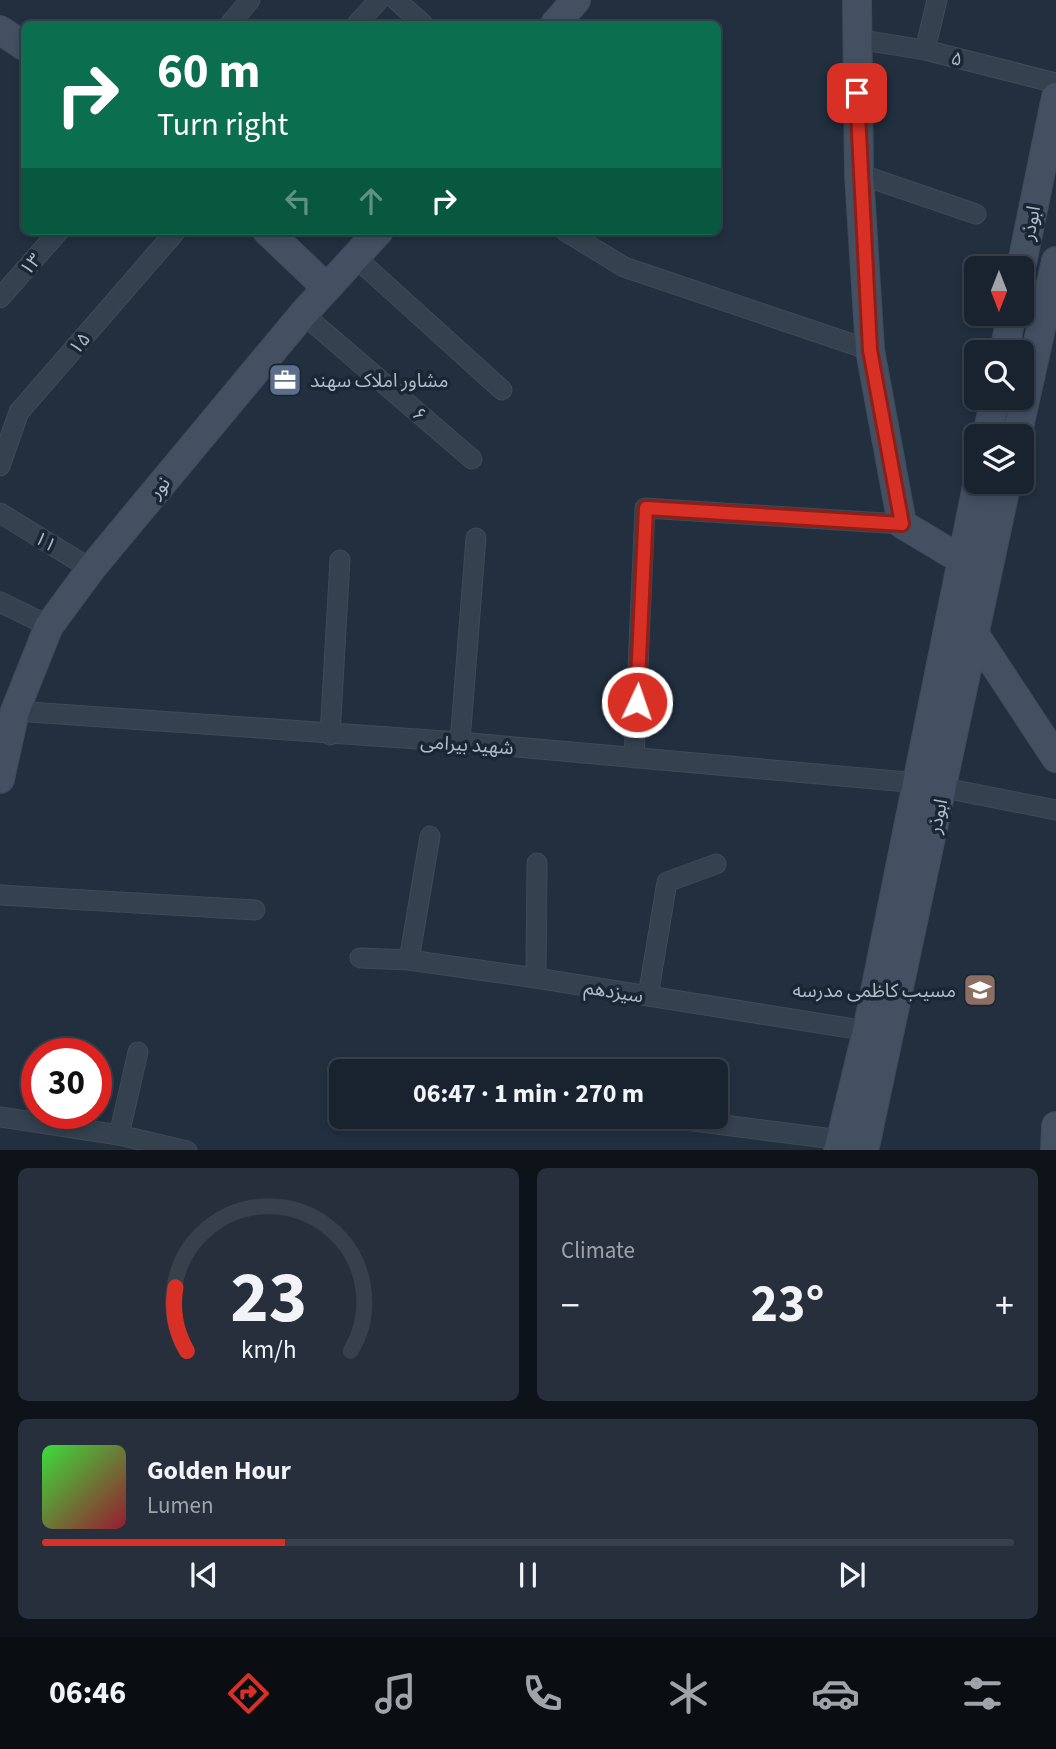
<!DOCTYPE html>
<html lang="en">
<head>
<meta charset="utf-8">
<style>
	:root { --surface:#19232f; --page:#262f3b; --text:#f1f3f6; --muted:#9fa4aa; --line:#37404b; --accent:#d93025 }
	body { margin:0; font-family:"Source Sans 3","Noto Sans Arabic",sans-serif; background:var(--page); color:var(--text); height:100vh; display:flex; flex-direction:column; font-size:26px; white-space:nowrap }
	* { box-sizing:border-box; margin:0 }
	p { font-size:23px; color:var(--muted) }
	.icon { flex:none; width:38px; height:38px; fill:none; stroke:currentColor; stroke-width:2; stroke-linecap:round; stroke-linejoin:round }
	.map { position:relative; height:1150px; overflow:hidden }
	.sheet { display:flex; flex-direction:column; gap:18px; padding:18px; background:#0e131a; flex:1 }
	.sheet>* { flex:none }
	.guide { position:absolute; left:21px; top:21px; width:700px; height:214px; border-radius:10px; box-shadow:0 4px 10px #0003,0 0 0 2px var(--line); background:#0b6e4f; color:#fff; overflow:hidden }
	.needle { width:46px; rotate:180deg }
	.controls { position:absolute; left:964px; top:256px; display:grid; gap:14px }
	.controls a { display:grid; place-items:center; width:70px; height:70px; border-radius:10px; background:var(--surface); box-shadow:0 4px 10px #0003,0 0 0 2px var(--line); font-size:35px }
	.speed { position:absolute; left:21px; top:1038px; display:flex; gap:14px; font-size:35px; font-weight:700; text-align:center }
	.speed>* { display:grid; place-content:center; width:91px; height:91px; border-radius:50%; background:var(--surface); box-shadow:0 4px 10px #0003,0 0 0 2px var(--line); line-height:1 }
	.speed .limit { border:10px solid #d22; background:#fff; color:#111 }
	.pin { position:absolute; display:grid; place-items:center; width:60px; height:60px; color:#fff; margin:-30px; border-radius:14px; box-shadow:0 4px 10px #0006 }
	.me { position:absolute; width:77px; margin:-38px; rotate:3deg; stroke-linejoin:round; filter:drop-shadow(0 0 5px #0008) }
	.turn { display:flex; align-items:center; gap:24px; height:147px; padding:0 21px; font-size:32px }
	.turn .icon { width:91px; height:91px; stroke-width:2.5 }
	.turn b { display:block; font-size:49px; line-height:60px }
	.lanes { display:flex; align-items:center; height:66px; padding:0 21px; background:#0003; justify-content:center; gap:35px; direction:ltr }
	.lanes .off { opacity:.35 }
	.big { font-size:52px; font-weight:700; line-height:1.1 }
	.sheet .widget { flex:1; display:flex; flex-direction:column; justify-content:center; gap:10px; min-width:0; padding:0 24px; border-radius:10px; background:var(--page) }
	.sheet .dial { align-items:center; gap:0 }
	.dial svg { height:182px; overflow:visible; fill:none; stroke:var(--line); stroke-width:7; stroke-linecap:round; text-anchor:middle }
	.dial text { fill:var(--text); stroke:none }
	.song { display:flex; align-items:center; gap:21px }
	.cover { width:84px; height:84px; border-radius:10px; background:linear-gradient(135deg,hsl(120 70% 55%),hsl(350 70% 35%)) }
	.played { height:7px; border-radius:4px; background:linear-gradient(90deg,var(--accent) 25%,var(--line) 25%) }
	.keys { display:flex; justify-content:space-around; direction:ltr }
	.heat { display:flex; justify-content:space-between; align-items:center; font-size:38px; direction:ltr }
	.sheet .tiles { flex:1; display:grid; gap:18px; grid-template-columns:1fr 1fr }
	.widget:last-child { grid-column:span 2 }
	.trip { position:absolute; left:329px; top:1059px; width:399px; height:70px; border-radius:10px; background:var(--surface); box-shadow:0 4px 10px #0003,0 0 0 2px var(--line); font-weight:700; line-height:70px; text-align:center }
	.tabs { display:flex; height:112px; justify-content:space-around; align-items:center; background:#0a0e13; color:var(--muted) }
	.tabs .icon { width:49px; height:49px }
	.tabs .selected { color:var(--accent) }
	.tabs b { font-size:32px; color:var(--text) }
	.map>svg:first-child { display:block }
	.lines { fill:none; stroke-linecap:round; stroke-linejoin:round }
	.street-casing { stroke:#3e4a58; stroke-width:21 }
	.secondary-casing { stroke:#3e4a58; stroke-width:30 }
	.street { stroke:#35414f; stroke-width:19 }
	.secondary { stroke:#435062; stroke-width:28 }
	.route-casing { stroke:#8d1f18; stroke-width:18 }
	.route { stroke:#d93025; stroke-width:12 }
	.labels { text-anchor:middle; stroke-width:7; stroke-linejoin:round; paint-order:stroke }
	.street-label { font-size:19px; fill:#b1bcca; stroke:#1a2634 }
	.poi-label { font-size:19px; fill:#b1bcca; stroke:#1a2634; text-anchor:start }
</style>
</head>
<body>
<div class="map">
<svg width="1056" height="1151" viewBox="0 0 1056 1151">
	<rect width="100%" height="100%" fill="#212f3f"/>
	<g class="lines">
		<defs>
			<path id="street" d="M396,0L423,24
				M230,24L250,0
				M357,24L379,0
				M856,39L925,50L1056,83
				M925,50L937,0
				M859,174L976,214
				M565,231L624,267L870,350
				M355,257L502,390
				M0,298L59,231
				M303,314L472,459
				M0,466L19,412L176,231
				M0,513L91,569
				M0,602L49,626
				M15,711L460,742L919,783L1056,810
				M330,735L340,560
				M460,742L476,538
				M634,758L645,508L902,524
				M0,895L255,910
				M360,958L409,960L536,978L867,1031
				M409,960L430,836
				M536,978L537,863
				M648,996L667,882L716,864
				M654,1116L841,1140
				M0,1117L119,1135L187,1151
				M119,1135L138,1052"/>
			<path id="secondary" d="M857,0L859,174L870,350L902,524L962,560L977,564
				M555,24L576,0
				M0,30L24,46
				M267,231L327,288
				M1021,268L1056,97
				M1004,352L1012,313
				M987,436L995,397
				M1017,436L1056,261
				M975,635L1056,758
				M0,779L15,711L49,626L91,569L303,314L379,231
				M838,1151L867,1031L978,481
				M864,1151L1007,481
				M1055,1151L1056,1126"/>
		</defs>
		<use href="#street" class="street-casing"/>
		<use href="#secondary" class="secondary-casing"/>
		<use href="#street" class="street"/>
		<use href="#secondary" class="secondary"/>
	</g>
	<g class="lines">
		<defs>
			<path id="route" d="M637,702L646,508L902,524L870,350L857,93"/>
		</defs>
		<use href="#route" class="route-casing"/>
		<use href="#route" class="route"/>
	</g>
	<defs>
		<symbol id="office-square" viewBox="-11 -11 22 22"><rect x="-9" y="-9" width="18" height="18" rx="4" fill="#5c6f8a" stroke="#1a2634"/><path d="M-6-3h4V-5.5h4V-3h4V5H-6ZM-1-4.5V-3h2v-1.5ZM-6 0V1H6V0Z" fill="#fff"/></symbol>
		<symbol id="school-square" viewBox="-11 -11 22 22"><rect x="-9" y="-9" width="18" height="18" rx="4" fill="#8d6e63" stroke="#1a2634"/><path d="M0-5L7-2L0 1L-7-2ZM-4 1L0 2.5L4 1V4Q0 6-4 4Z" fill="#fff"/></symbol>
	</defs>
	<g fill-rule="evenodd">
		<use href="#office-square" x="266" y="361" width="38" height="38"/>
		<use href="#school-square" x="961" y="971" width="38" height="38"/>
	</g>
	<g class="labels">
		<g class="street-label">
			<text transform="translate(957 58) rotate(14)" y="7">۵</text>
			<text transform="translate(1030 223) rotate(-79)" y="7">ابوذر</text>
			<text transform="translate(30 264) rotate(-49)" y="7">۱۳</text>
			<text transform="translate(79 343) rotate(-49)" y="7">۱۵</text>
			<text transform="translate(420 414) rotate(40)" y="7">۶</text>
			<text transform="translate(159 487) rotate(-50)" y="7">نور</text>
			<text transform="translate(46 541) rotate(31)" y="7">۱۱</text>
			<text transform="translate(467 744) rotate(4)" y="7">شهید بیرامی</text>
			<text transform="translate(937 816) rotate(-78)" y="7">ابوذر</text>
			<text transform="translate(614 991) rotate(9)" y="7">سیزدهم</text>
		</g>
		<g class="poi-label">
			<text x="310" y="387">مشاور املاک سهند</text>
			<text x="956" y="997" text-anchor="end">مسیب کاظمی مدرسه</text>
		</g>
	</g>
</svg>
<div class="controls">
<a><svg class="needle" viewBox="-14 -14 28 28"><path d="M0-13l5 13h-10z" fill="#e53935"/><path d="M0 13l5-13h-10z" fill="#9fa4aa"/></svg></a>
<a><svg class="icon" aria-label="search" viewBox="0 0 24 24"><circle cx="10" cy="10" r="6"/><path d="M15 15l6 6"/></svg></a>
<a><svg class="icon" aria-label="layers" viewBox="0 0 24 24"><path d="M12 4l9 5-9 5-9-5zM3 14l9 5 9-5"/></svg></a>
</div>
<div class="speed"><div class="limit">30</div></div>
<div class="pin" style="left:857px;top:93px;background:#d93025"><svg class="icon" aria-label="arrive" viewBox="0 0 24 24"><path d="M6 21V4h12l-3 4 3 4H6"/></svg></div>
<svg class="me" style="left:637px;top:702px" viewBox="-20 -20 40 40"><circle r="17" fill="#d93025" stroke="#fff" stroke-width="3"/><path d="M0-11L8 9 0 5-8 9z" fill="#fff"/></svg>
<div class="trip">06:47 · 1 min · 270 m</div>
<div class="guide">
<div class="turn"><svg class="icon" aria-label="right" viewBox="0 0 24 24"><path d="M7 20v-9h11M14 6l5 5-5 5"/></svg><div><b>60 m</b>Turn right</div></div>
<div class="lanes"><svg class="icon off" aria-label="left" viewBox="0 0 24 24"><path d="M17 20v-9H6M10 6l-5 5 5 5"/></svg><svg class="icon off" aria-label="ahead" viewBox="0 0 24 24"><path d="M12 20V5M6 11l6-6 6 6"/></svg><svg class="icon" aria-label="right" viewBox="0 0 24 24"><path d="M7 20v-9h11M14 6l5 5-5 5"/></svg></div>
</div>
</div>
<section class="sheet">
<div class="tiles">
<div class="widget dial"><svg viewBox="0 0 100 80">
<path d="M14 69A42 42 0 1 1 86 69"/>
<path d="M14 69A42 42 0 0 1 9 41" stroke="#d93025"/>
<text x="50" y="56" font-size="32" font-weight="700">23</text>
<text x="50" y="72" font-size="11">km/h</text>
</svg></div>
<div class="widget"><p>Climate</p>
<div class="heat"><a>−</a><b class="big">23°</b><a>+</a></div>
</div>
<div class="widget">
<div class="song"><i class="cover"></i><div><b>Golden Hour</b><p>Lumen</p></div></div>
<div class="played"></div>
<div class="keys"><svg class="icon" aria-label="previous" viewBox="0 0 24 24"><path d="M18 5L8 12l10 7zM5 5v14"/></svg><svg class="icon" aria-label="pause" viewBox="0 0 24 24"><path d="M8 5v14M16 5v14"/></svg><svg class="icon" aria-label="next" viewBox="0 0 24 24"><path d="M6 5l10 7-10 7zM19 5v14"/></svg></div>
</div>
</div>
</section>
<nav class="tabs">
<b>06:46</b>
<svg class="icon selected" aria-label="directions" viewBox="0 0 24 24"><path d="M12 3l9 9-9 9-9-9zM9 14v-3h6M13 9l2 2-2 2"/></svg>
<svg class="icon" aria-label="music" viewBox="0 0 24 24"><path d="M9 18V5l10-2v13"/><circle cx="6" cy="18" r="3"/><circle cx="16" cy="16" r="3"/></svg>
<svg class="icon" aria-label="phone" viewBox="0 0 24 24"><path d="M5 4h4l2 5-3 2q2 4 5 5l2-3 5 2v4C11 20 4 13 5 4z"/></svg>
<svg class="icon" aria-label="climate" viewBox="0 0 24 24"><path d="M12 3v18M4 7l16 10M4 17L20 7"/></svg>
<svg class="icon" aria-label="car" viewBox="0 0 24 24"><path d="M5 17H2v-5l4-1 3-4h7l3 4 3 1v5h-3M9 17h6M6 11h13"/><circle cx="7" cy="17" r="2"/><circle cx="17" cy="17" r="2"/></svg>
<svg class="icon" aria-label="filters" viewBox="0 0 24 24"><path d="M4 7h16M4 17h16"/><circle cx="9" cy="7" r="2"/><circle cx="15" cy="17" r="2"/></svg>
</nav>
</body>
</html>
